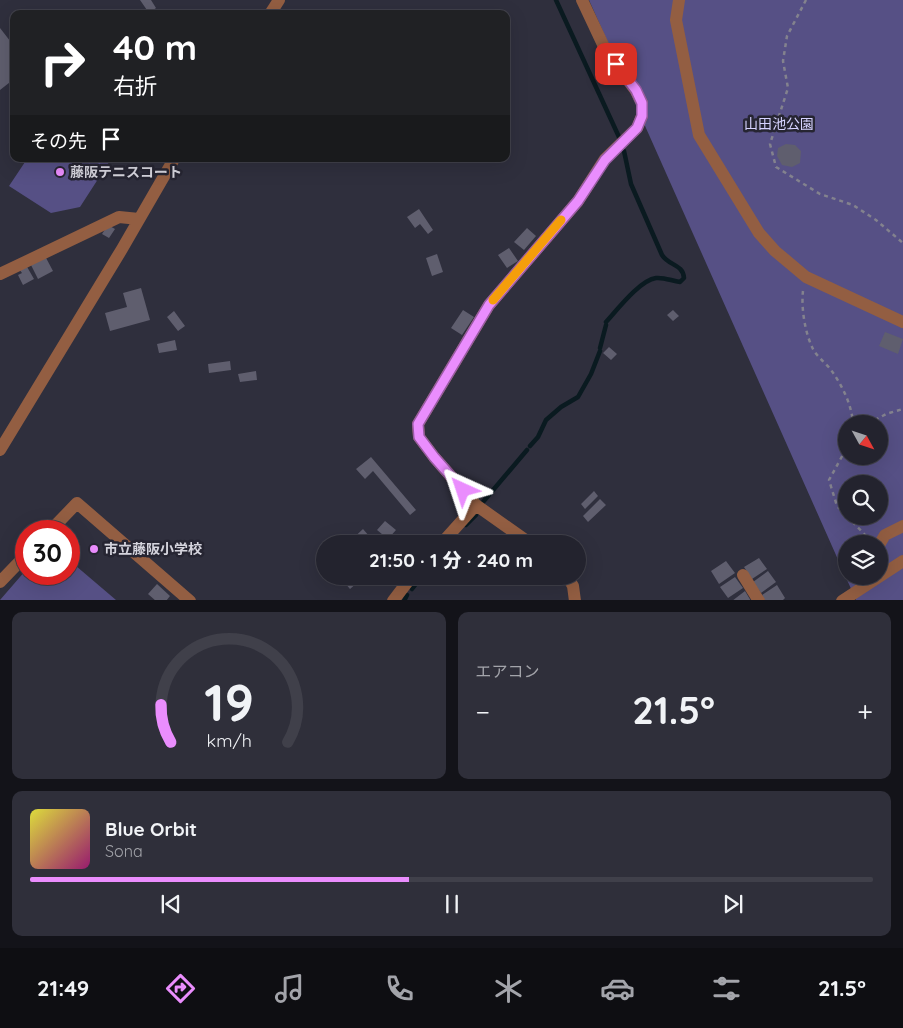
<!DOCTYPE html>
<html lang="ja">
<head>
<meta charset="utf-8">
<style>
	:root { --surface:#23232e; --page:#2f2f3a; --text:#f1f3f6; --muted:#a3a4aa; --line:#40404a; --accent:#ea8dfd }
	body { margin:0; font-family:Quicksand,"Noto Sans JP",sans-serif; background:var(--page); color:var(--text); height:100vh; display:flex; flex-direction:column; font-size:19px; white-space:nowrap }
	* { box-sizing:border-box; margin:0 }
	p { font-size:16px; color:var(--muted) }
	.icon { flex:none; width:28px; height:28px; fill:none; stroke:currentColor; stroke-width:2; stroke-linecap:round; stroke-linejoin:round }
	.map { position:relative; height:600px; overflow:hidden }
	.details { display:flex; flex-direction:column; gap:12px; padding:12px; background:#131319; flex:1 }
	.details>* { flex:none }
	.banner { position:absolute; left:10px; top:10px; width:500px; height:152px; border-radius:10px; box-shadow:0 5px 20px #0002,0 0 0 1px var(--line); background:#202124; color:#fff; overflow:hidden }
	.needle { width:32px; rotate:130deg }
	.buttons { position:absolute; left:838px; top:415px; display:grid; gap:10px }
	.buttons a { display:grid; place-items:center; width:50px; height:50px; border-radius:50%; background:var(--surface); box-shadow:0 5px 20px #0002,0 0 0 1px var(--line); font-size:25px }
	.speed { position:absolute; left:15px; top:520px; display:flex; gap:10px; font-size:25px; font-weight:700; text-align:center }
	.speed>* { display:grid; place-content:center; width:65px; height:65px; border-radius:50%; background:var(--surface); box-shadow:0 5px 20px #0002,0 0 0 1px var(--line); line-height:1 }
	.speed .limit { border:8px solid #d22; background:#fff; color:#111 }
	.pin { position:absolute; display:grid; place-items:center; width:42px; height:42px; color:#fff; margin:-21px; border-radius:10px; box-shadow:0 2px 8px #0006 }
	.me { position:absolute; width:55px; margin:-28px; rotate:318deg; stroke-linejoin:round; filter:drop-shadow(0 0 4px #0008) }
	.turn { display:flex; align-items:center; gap:18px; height:105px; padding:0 20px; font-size:22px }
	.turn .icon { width:65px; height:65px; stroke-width:2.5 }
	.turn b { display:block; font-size:35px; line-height:42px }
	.then { display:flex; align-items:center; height:48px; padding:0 20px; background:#0003; gap:10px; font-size:19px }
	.big { font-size:38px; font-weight:800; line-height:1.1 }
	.details .card { flex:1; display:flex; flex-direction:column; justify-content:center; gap:8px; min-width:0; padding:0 18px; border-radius:10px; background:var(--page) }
	.details .dial { align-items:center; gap:0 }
	.dial svg { height:130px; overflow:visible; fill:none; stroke:var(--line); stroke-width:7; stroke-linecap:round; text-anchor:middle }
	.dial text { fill:var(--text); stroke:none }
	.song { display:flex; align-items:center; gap:15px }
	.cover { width:60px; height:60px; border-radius:8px; background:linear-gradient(135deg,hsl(60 70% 55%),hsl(320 70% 35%)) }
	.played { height:5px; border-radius:2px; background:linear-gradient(90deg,var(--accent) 45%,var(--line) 45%) }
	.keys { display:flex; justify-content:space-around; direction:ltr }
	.heat { display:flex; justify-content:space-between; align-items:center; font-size:28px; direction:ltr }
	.details .tiles { flex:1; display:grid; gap:12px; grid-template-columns:1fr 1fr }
	.card:last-child { grid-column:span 2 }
	.trip { position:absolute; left:316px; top:535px; width:270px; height:50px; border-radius:25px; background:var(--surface); box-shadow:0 5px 20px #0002,0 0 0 1px var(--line); font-weight:800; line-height:50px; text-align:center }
	.tab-bar { display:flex; height:80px; justify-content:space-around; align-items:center; background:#0e0e12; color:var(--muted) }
	.tab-bar .icon { width:35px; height:35px }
	.tab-bar .current { color:var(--accent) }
	.tab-bar b { font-size:22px; color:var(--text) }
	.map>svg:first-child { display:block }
	.green { fill:#565085; fill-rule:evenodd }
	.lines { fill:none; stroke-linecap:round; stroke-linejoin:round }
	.stream { stroke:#0a1a20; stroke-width:4.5 }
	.building { fill:#5f5e6e }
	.path { stroke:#83828e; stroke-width:2.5; stroke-dasharray:4 4; stroke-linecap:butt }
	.minor { stroke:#935e42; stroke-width:12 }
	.route-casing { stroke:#985ca4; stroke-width:12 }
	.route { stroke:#ea8dfd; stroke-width:9 }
	.slow { stroke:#f59e0b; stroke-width:9 }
	.poi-dot { fill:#ea8dfd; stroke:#262532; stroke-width:2 }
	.labels { text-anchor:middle; stroke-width:5; stroke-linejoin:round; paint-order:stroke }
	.park-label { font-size:14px; fill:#d6d3ff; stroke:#262532 }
	.poi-label { font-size:14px; font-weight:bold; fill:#d5d4dd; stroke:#262532; text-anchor:start }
</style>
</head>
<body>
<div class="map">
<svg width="903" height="601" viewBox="0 0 903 601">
	<rect width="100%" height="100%" fill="#2f2f3d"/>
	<path class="green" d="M589,0H903V600H856ZM846,424H879V456H846ZM846,484H879V516H846ZM846,544H879V576H846Z
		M27,159H111L80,207L51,213L9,186Z
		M69,560L116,600H0L26,570V574H69Z"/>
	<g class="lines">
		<path class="stream" d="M556,0L619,137
			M606,322C617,310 640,280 656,278C664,277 672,281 680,282L684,278C683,264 669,266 662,255L631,184L624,151
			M600,348L606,325
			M530,446L538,437L546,420L561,407L578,397L591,374L600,351
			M483,502L527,450
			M466,525L476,515
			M412,589L422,576
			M404,601L407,595"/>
	</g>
	<path class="building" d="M140,0H151L156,8L149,13Z
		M0,28L14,46V79L0,90Z
		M786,144L795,145L801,151L800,163L792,167L782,165L777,156L778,148Z
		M419,209L433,230L428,234L420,224L415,228L407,217Z
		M108,225L115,229L109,238L102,234Z
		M527,228L536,236L524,250L514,242Z
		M509,248L518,261L507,268L498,255Z
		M437,254L443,272L432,276L426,258Z
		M45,256L53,271L38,279L30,263Z
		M26,265L34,279L23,285L18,275L22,273L19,269Z
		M141,288L150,320L110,331L105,313L127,307L123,293Z
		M463,310L474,317L462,335L451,328Z
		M673,310L679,316L673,321L667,315Z
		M174,311L185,326L178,331L167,317Z
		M885,332L903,339L898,354L879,346Z
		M175,340L177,350L159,353L157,344Z
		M609,347L617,354L611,360L603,353Z
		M230,361L231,370L209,373L208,364Z
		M256,371L257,380L240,382L238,374Z
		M371,457L416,510L410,515L373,471L365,479L356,469Z
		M594,491L598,496L585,509L581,504Z
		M600,499L606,505L588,522L583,516Z
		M385,521L396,530L388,539L377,530Z
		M363,529L376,544H347Z
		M759,558L767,569L752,579L744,567Z
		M726,561L735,573L719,584L711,571Z
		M768,571L776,582L761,593L753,582Z
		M339,576H365L350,589Z
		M735,577L743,588L728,598L720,587Z
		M157,584L170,596L166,601H156L148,594Z
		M777,585L785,598L782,601H765L762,595Z
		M745,591L751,601H732Z"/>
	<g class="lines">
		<path class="path" d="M806,0L787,36L783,61L788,88L770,144L776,167L820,194L853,205L876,220L903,243
			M803,291C801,308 805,333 813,349C817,357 826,363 831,370C842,385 852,405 853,424
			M868,424L886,414L903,409
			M846,449L829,480L837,506L846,515
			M847,516L867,537"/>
		<path class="minor" d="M679,0L676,20L699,135L759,233L775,251L806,277L903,322
			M270,14L279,0
			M0,274L119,217L139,219
			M0,450L122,249L174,159
			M50,531L77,503L190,601
			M441,544L476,505
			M531,544L476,505L434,457L419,437L418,424L489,305L578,201L605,159L637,128L642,116V103L636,91L606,51L582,0
			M879,545L885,535L903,526
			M743,575L759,601
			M567,576L573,586L575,601
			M0,582L26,555
			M393,601L412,576
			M842,601L903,561"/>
	</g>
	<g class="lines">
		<defs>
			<path id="route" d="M463,490L434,457L419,437L418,424L489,305L578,201L605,160L637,128L642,116V103L636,90L616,64"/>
		</defs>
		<use href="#route" class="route-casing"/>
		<use href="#route" class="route"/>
		<path class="slow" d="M493,300L561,220"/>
	</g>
	<g class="poi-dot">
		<circle cx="60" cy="172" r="5"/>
		<circle cx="94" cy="549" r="5"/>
	</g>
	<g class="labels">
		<g class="park-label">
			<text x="779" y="129">山田池公園</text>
		</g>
		<g class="poi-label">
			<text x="70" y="177">藤阪テニスコート</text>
			<text x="104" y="554">市立藤阪小学校</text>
		</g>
	</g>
</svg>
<div class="buttons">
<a><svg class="needle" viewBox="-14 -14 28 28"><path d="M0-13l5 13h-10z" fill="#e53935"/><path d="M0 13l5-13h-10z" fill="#a3a4aa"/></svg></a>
<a><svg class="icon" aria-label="search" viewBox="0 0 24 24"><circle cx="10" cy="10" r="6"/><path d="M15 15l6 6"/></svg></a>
<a><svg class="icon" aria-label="layers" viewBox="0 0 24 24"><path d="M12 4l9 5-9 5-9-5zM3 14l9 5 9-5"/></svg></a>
</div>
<div class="speed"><div class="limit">30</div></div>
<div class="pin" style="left:616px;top:64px;background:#d93025"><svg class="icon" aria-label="arrive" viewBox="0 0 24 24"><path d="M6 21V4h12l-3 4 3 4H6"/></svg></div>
<svg class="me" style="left:463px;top:490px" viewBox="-20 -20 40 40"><path d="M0-17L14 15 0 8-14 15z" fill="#ea8dfd" stroke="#fff" stroke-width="4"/></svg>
<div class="trip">21:50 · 1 分 · 240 m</div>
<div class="banner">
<div class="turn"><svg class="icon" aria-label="right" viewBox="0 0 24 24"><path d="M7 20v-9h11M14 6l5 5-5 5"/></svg><div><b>40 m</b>右折</div></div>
<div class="then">その先<svg class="icon" aria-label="arrive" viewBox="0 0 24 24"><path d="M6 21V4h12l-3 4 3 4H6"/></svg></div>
</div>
</div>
<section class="details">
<div class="tiles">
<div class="card dial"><svg viewBox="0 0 100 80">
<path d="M14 69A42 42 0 1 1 86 69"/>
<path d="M14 69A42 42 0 0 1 8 46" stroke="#ea8dfd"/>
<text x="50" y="56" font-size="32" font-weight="700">19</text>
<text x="50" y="72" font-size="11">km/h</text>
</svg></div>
<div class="card"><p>エアコン</p>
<div class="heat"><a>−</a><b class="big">21.5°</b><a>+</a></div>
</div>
<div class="card">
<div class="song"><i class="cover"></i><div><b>Blue Orbit</b><p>Sona</p></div></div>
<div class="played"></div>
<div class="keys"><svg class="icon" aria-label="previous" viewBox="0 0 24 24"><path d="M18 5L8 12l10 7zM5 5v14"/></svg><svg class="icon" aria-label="pause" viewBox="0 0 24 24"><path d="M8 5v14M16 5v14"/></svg><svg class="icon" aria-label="next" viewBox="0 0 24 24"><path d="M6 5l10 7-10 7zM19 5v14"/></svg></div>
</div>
</div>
</section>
<nav class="tab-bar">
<b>21:49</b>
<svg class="icon current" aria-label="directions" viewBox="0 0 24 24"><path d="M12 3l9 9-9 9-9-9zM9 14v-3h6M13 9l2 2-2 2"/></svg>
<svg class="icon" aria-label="music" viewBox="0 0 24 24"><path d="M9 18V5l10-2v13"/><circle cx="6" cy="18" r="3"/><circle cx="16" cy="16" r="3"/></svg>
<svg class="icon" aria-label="phone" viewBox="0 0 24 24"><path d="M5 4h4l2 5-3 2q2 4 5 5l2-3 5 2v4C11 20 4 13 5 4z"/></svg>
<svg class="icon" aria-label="climate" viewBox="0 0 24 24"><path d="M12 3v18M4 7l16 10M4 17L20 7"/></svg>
<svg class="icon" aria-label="car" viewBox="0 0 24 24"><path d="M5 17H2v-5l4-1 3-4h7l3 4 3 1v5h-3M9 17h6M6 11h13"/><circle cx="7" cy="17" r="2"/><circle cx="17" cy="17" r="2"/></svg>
<svg class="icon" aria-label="filters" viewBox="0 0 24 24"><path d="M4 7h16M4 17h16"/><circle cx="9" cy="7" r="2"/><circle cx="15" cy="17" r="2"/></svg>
<b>21.5°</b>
</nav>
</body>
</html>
